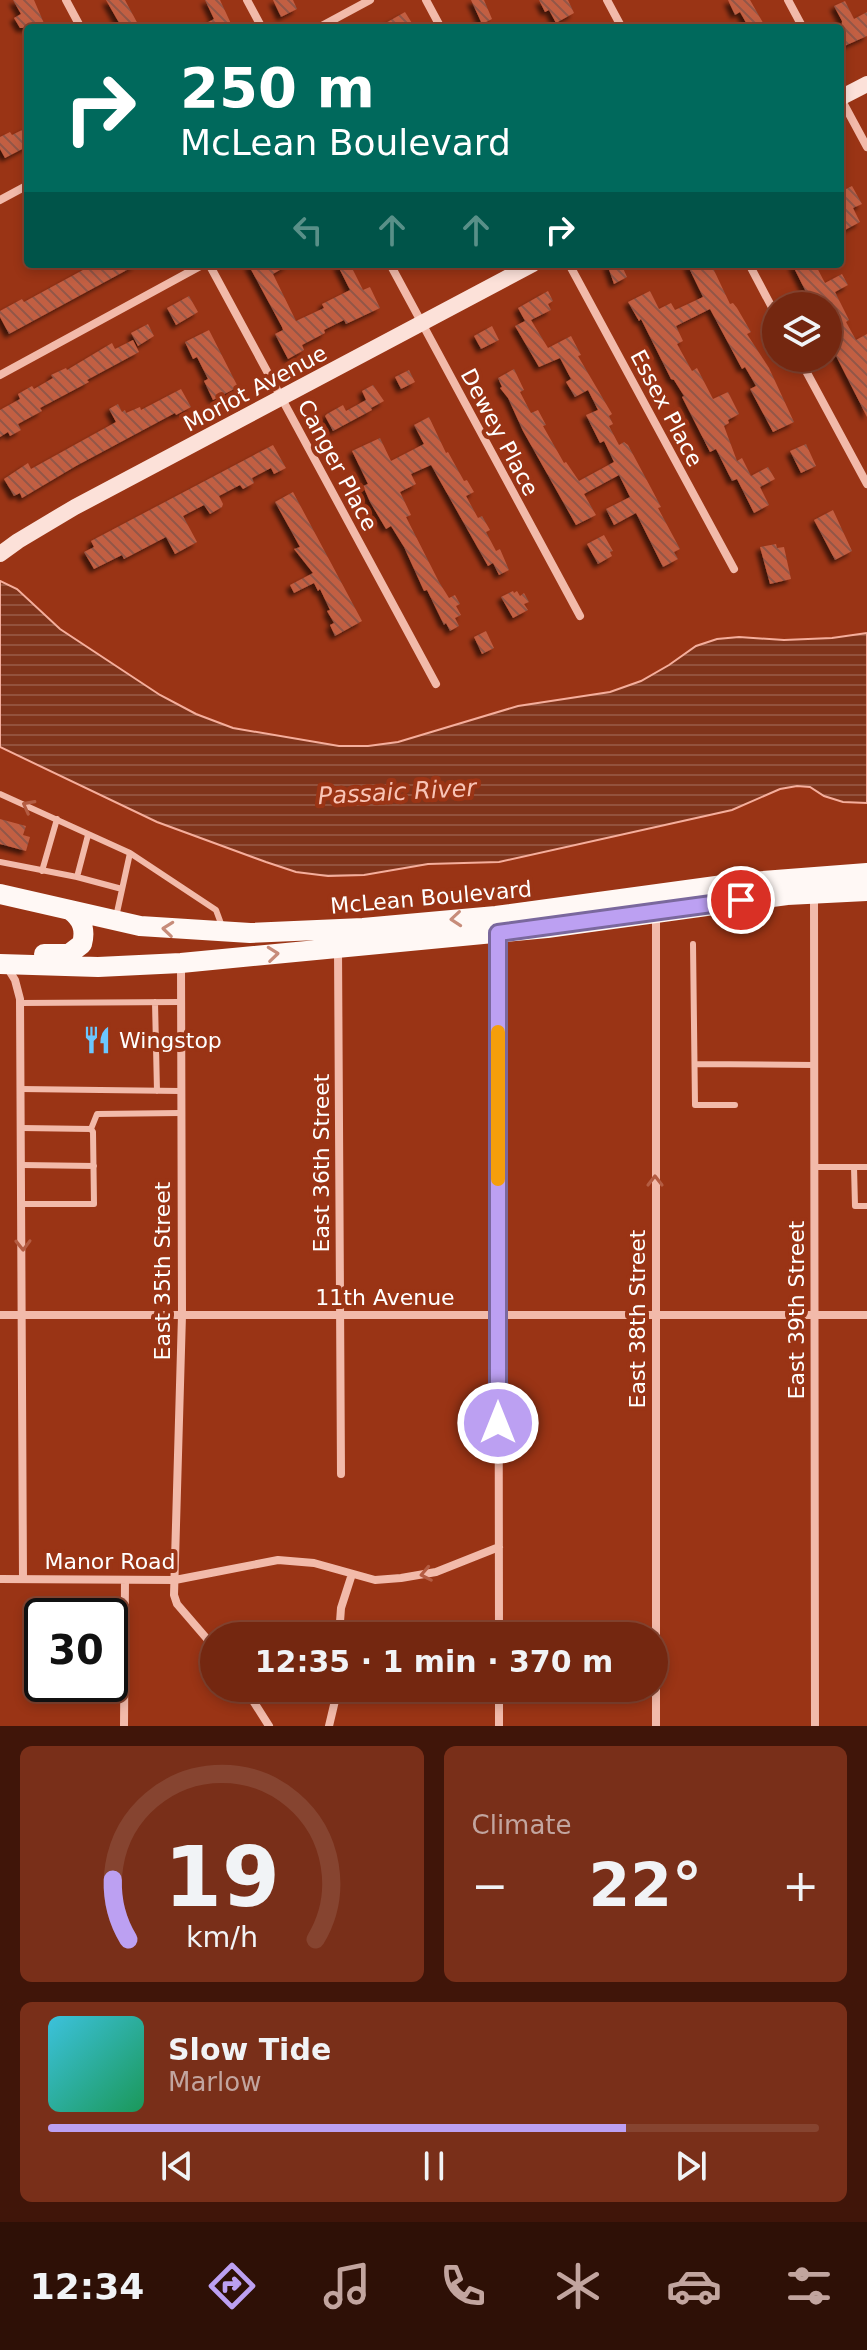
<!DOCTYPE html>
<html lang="en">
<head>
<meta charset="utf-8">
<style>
	:root { --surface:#742710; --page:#792f19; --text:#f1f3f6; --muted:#c2a59f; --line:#864430; --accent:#bca0f2 }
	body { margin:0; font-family:"DejaVu Sans",sans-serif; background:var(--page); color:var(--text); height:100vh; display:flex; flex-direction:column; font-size:30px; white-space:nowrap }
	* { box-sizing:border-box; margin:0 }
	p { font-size:26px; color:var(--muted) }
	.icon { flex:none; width:44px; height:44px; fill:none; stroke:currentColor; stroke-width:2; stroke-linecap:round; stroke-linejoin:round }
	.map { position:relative; height:1726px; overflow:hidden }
	.side { display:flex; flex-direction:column; gap:20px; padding:20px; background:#401509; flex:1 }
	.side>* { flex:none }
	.hud { position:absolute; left:24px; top:24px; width:820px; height:244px; border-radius:8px; box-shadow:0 4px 12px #0003,0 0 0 2px var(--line); background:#00695c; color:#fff; overflow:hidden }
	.controls { position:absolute; left:762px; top:292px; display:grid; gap:16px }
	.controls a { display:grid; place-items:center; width:80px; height:80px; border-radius:50%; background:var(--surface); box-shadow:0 4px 12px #0003,0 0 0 2px var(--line); font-size:40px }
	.speed { position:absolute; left:24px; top:1598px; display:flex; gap:16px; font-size:40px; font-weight:700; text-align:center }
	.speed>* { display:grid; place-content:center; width:104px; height:104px; border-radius:50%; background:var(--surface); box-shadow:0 4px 12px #0003,0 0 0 2px var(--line); line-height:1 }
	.speed .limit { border:4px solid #111; border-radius:12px; background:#fff; color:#111 }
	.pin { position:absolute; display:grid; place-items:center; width:68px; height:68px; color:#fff; margin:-34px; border:4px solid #fff; border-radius:50%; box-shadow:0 2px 8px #0007 }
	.me { position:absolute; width:88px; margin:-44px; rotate:0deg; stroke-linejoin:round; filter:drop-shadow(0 0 6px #0008) }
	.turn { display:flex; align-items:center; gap:28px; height:168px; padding:0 24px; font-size:36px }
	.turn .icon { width:104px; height:104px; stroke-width:2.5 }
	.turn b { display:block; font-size:56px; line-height:68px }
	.lanes { display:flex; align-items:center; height:76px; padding:0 24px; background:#0003; justify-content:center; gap:40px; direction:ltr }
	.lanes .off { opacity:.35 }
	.big { font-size:60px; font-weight:700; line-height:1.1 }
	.side .card { flex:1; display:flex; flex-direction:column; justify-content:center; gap:12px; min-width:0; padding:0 28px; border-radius:12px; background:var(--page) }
	.side .dial { align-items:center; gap:0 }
	.dial svg { height:208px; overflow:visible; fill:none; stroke:var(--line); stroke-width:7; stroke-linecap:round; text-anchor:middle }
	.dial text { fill:var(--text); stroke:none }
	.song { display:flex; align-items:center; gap:24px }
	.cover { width:96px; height:96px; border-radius:12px; background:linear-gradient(135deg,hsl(190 70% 55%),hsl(150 70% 35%)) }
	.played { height:8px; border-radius:4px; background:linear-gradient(90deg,var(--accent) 75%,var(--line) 75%) }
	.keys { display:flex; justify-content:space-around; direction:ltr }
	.heat { display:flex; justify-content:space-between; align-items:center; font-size:44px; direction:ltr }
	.side .tiles { flex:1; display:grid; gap:20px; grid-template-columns:1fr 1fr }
	.card:last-child { grid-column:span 2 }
	.trip { position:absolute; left:200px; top:1622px; width:468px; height:80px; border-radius:40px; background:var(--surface); box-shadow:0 4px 12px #0003,0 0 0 2px var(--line); font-weight:700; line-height:80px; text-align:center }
	.menu { display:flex; height:128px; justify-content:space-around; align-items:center; background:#2e1006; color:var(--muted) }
	.menu .icon { width:56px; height:56px }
	.menu .active { color:var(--accent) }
	.menu b { font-size:36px; color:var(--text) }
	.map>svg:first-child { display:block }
	.water { fill:url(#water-rules); stroke:#f5ae9c; stroke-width:2 }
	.building { fill:url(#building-back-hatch); filter:url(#shadow) }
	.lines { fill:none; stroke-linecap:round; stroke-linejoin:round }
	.service { stroke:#f2baaa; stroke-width:6 }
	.minor { stroke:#f2baaa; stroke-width:8 }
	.secondary { stroke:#fce1d9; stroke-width:16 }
	.primary { stroke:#fff8f5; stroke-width:20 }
	.oneway { stroke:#b45c42 }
	.oneway2 { stroke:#c78c7a }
	.route-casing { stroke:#7a689d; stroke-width:20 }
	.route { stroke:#bca0f2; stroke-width:14 }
	.slow { stroke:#f59e0b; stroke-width:14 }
	.labels { text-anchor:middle; stroke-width:8; stroke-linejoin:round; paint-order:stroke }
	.street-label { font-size:22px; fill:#fff; stroke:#9a3415 }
	.poi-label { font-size:22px; fill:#fff; stroke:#9a3415; text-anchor:start }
	.water-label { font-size:24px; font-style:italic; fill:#f9c4b6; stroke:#9a3415 }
</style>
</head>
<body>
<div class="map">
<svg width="867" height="1726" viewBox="0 0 867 1726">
	<defs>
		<pattern id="water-rules" width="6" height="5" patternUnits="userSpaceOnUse" patternTransform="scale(2)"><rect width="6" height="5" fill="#80341b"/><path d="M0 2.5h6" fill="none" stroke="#93523d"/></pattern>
		<pattern id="building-back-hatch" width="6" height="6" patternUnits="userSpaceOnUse" patternTransform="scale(2)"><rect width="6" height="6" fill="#c25f43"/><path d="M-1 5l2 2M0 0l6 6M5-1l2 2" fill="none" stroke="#935747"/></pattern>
		<filter id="shadow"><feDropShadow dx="-4" dy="4" stdDeviation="2" flood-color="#0009"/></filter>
	</defs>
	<rect width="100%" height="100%" fill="#9a3415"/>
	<path class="water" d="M0,581L17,589L60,629L160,695L196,714L233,728L339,746H368L398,742L518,706L610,692L641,681L669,665L696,646L717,639L739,637L784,640L832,638L867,633V803L843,802L824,796L810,787L797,786L780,789L732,810L499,862L428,864L364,875L328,876L296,872L266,862L157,822L0,747Z"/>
	<path class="building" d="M13,0H34L46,28H20L14,18L21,14Z
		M106,0H125L140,28H122Z
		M205,0H220L233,28H197L214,19Z
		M273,0H293L297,9L281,17Z
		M471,0H484L492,19L482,24Z
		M539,0H568L574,13L556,23L549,10L545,12Z
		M728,0H750L766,28H749L740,12L735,15Z
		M845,1L854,19L867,12V36L840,48L842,21L834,6Z
		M405,12L415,28H377Z
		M28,127V146L5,158L0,149V137L10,132L12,135Z
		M852,186L862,204L853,208L860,222L845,230L840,220V192Z
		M94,264H138L9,334L0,317V311L22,299L24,302Z
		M248,264H290L273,274L296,321L324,308L322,304L350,290L337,264H350L363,290L370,287L380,308L346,324L344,320L324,330L325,333L302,345L304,350L288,359L275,334L283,330L282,327Z
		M607,264H621L627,277L614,284Z
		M687,264H711L730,304L733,303L737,308L751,332L747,334L769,368L794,422L773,432L750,389L756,386L745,367L742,369L710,309L676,326L683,341L677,344L692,371L697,368L713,399L728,392L739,414L728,420L729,423L724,426L737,461L742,458L751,476L768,467L775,479L760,487L769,505L754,513L737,479L732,481L716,449L710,452L682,397L684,396L674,380L671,379L641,319L639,321L628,302L650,291L659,309L671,303L675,310L703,297Z
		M792,264H815L825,283L842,274L848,285L835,292L849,320L846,322L856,340L867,334V417L828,340V337L842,330L828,323V306H813Z
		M548,291L553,301L548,304L551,310L531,320L548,348L571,336L581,355L578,356L612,414L609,416L613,424L609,426L619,445L624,442L628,445L651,488L661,507L658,508L680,549L674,552L678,559L663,567L636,513L614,525L606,509L630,497L619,475L584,494L596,515L576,525L523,431L508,398L500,388L502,387L498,378L514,369L524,390L520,392L531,413L538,410L546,425L543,426L564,463L566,462L579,481L614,462L604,441L600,443L586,415L598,410L588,390L575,397L566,382L571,379L560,358L539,367L515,326L525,321L518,308Z
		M189,296L198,312L176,325L167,308Z
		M148,324L154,336L138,346L131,333Z
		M492,326L499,340L481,349L474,336Z
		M209,330L238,387L213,400L204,381L208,379L197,357L193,359L185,342Z
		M133,340L139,352L87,380L89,382L40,408L42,411L18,424L21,430L10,436L8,432L0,437V410L20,399L18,394L32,386L34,389L53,378L51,375L66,368L67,370L112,343L115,349Z
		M409,370L415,382L401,389L395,377Z
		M373,385L384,401L371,408L372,410L333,431L325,416L327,414L343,405L346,411L366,400L362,391Z
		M181,389L191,407L176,415L175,413L76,466L22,498L20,493L14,496L4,479L28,463L31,469L116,422L109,409L118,404L122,412L125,410L126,413L140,407L141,410Z
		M429,417L446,453L448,452L464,481L467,480L474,492L466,496L478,518L482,516L490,530L486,532L496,551L500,549L509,570L499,575L493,563L488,566L431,465L411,474L416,484L400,492L411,515L406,517L439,582L449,598L455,595L460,604L456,606L461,615L455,618L459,626L450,631L446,623L444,625L427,590L424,591L404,547L391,526L386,529L370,502L363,486L368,484L352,451L380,438L391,461L424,444L414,425Z
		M806,444L816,466L801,473L790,451Z
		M273,445L286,468L274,474L271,468L252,478L254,483L243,489L240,485L219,496L223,504L222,507L210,514L204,505L183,516L197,542L175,554L166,537L124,559L122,555L94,569L84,552L94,547L91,541Z
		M293,492L362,621L335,636L330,625L334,623L327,611L330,610L320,589L318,591L314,583L294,593L290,585L313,573L294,549L300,547L275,502Z
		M833,510L852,551L835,560L814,520Z
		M604,535L613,551L610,552L612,556L598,564L587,544Z
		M776,544L777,548L784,547L791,579L770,584L760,547Z
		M513,591L514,593L517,591L520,596L524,593L529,602L524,604L528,610L513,618L501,597Z
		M486,631L494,648L482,654L474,637Z
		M0,819L26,826L23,835L30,837L26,851L0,844Z"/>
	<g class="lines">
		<path class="service" d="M0,794L130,853L116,917
			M88,835L77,877L122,889
			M130,853L216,910L223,929
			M0,862L77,877
			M42,871L57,819
			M693,944L695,1105H735
			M155,1002L157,1091
			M20,1003L180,1002
			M695,1064L814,1065
			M21,1089L180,1091
			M22,1128L91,1129L93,1132L94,1204H22
			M91,1129L97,1114L180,1113
			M22,1165L94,1166
			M814,1167H867
			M854,1167L855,1206H867"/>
		<path class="minor" d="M66,0L81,28
			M247,0L262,28
			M426,0L441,28
			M607,0L622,28
			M788,0L803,28
			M318,28L370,0
			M840,97L867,147
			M0,200L28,185
			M209,264L436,684
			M390,264L580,616
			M569,264L734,569
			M749,264L776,315
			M799,358L867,484
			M0,375L204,264
			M814,894L815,1726
			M656,915V1726
			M498,934L499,1636
			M338,948L341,1474
			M181,964L182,1315L174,1595L177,1604L214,1647
			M7,967L15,980L20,999L23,1579
			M0,1315H867
			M0,1579L175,1580L278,1560L314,1563L375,1580L401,1578L436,1572L499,1547
			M339,1636L341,1608L352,1574
			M245,1688L269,1726
			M124,1726L125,1580
			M329,1726L338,1688
			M499,1726V1688"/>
		<path class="secondary" d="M840,98L867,84
			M0,554L18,541L75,507L533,264"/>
		<path class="primary" d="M0,894L140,926L250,933L363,928L496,916L738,883L867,873
			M44,954H69L82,944C86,929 82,919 70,910
			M0,964L98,967L181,963L547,928L787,895L867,891"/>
	</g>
	<defs><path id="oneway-chevron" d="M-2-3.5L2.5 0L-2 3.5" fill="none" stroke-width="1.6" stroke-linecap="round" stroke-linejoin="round" transform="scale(2)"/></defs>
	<g class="oneway">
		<use href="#oneway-chevron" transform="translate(28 806) rotate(-152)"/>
		<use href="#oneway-chevron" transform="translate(655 1181) rotate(-90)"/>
		<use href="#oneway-chevron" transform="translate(23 1245) rotate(89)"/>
		<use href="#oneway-chevron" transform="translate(426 1574) rotate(169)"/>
	</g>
	<g class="oneway2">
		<use href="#oneway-chevron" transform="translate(456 919) rotate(175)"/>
		<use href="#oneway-chevron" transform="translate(168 929) rotate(-174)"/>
		<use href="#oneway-chevron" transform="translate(273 954) rotate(-6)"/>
	</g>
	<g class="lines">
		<defs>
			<path id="route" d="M498,1423V933L741,900"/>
		</defs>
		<use href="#route" class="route-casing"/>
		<use href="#route" class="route"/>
		<path class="slow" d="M498,1032V1179"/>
	</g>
	<defs>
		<symbol id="restaurant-bare" viewBox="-9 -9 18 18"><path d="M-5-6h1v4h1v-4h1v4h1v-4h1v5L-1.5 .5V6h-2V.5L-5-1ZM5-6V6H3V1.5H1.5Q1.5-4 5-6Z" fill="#6bc7ff" stroke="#9a3415" stroke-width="2.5" paint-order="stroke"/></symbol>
	</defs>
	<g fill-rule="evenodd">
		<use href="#restaurant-bare" x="77" y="1020" width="40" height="40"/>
	</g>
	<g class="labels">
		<g class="street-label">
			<text transform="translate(255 388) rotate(-28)" y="8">Morlot Avenue</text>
			<text transform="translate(667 408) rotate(62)" y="8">Essex Place</text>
			<text transform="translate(500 432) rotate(62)" y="8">Dewey Place</text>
			<text transform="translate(338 465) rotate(62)" y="8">Canger Place</text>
			<text transform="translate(431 897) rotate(-5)" y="8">McLean Boulevard</text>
			<text transform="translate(321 1163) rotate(-90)" y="8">East 36th Street</text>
			<text transform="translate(162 1271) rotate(-90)" y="8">East 35th Street</text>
			<text x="385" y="1305">11th Avenue</text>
			<text transform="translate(796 1310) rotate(-90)" y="8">East 39th Street</text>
			<text transform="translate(637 1319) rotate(-90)" y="8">East 38th Street</text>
			<text x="110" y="1569">Manor Road</text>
		</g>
		<g class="poi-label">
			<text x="119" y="1048">Wingstop</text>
		</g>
		<g class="water-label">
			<text transform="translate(397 792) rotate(-3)" y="8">Passaic River</text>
		</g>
	</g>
</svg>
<div class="controls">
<a><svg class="icon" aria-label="layers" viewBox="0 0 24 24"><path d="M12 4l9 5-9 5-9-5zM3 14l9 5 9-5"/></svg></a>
</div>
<div class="speed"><div class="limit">30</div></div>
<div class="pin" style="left:741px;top:900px;background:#d93025"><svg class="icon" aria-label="arrive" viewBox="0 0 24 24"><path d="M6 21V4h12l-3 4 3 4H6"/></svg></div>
<svg class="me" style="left:498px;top:1423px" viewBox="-20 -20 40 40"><circle r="17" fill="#bca0f2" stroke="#fff" stroke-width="3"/><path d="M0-11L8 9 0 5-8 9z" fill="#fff"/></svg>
<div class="trip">12:35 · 1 min · 370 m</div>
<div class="hud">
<div class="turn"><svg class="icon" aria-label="right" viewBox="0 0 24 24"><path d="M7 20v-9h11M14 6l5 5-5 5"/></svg><div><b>250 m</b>McLean Boulevard</div></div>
<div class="lanes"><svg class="icon off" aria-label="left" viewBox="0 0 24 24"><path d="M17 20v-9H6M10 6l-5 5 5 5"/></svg><svg class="icon off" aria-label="ahead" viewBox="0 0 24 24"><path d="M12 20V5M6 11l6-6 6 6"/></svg><svg class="icon off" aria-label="ahead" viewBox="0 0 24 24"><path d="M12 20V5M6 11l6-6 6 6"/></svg><svg class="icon" aria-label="right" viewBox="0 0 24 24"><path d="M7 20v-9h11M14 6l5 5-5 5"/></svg></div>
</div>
</div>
<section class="side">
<div class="tiles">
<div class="card dial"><svg viewBox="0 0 100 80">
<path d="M14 69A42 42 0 1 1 86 69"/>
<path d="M14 69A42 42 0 0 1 8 46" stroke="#bca0f2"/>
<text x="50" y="56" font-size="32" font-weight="700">19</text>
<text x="50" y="72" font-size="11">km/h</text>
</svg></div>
<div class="card"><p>Climate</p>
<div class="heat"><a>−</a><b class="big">22°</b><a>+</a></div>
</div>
<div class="card">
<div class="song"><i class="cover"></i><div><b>Slow Tide</b><p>Marlow</p></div></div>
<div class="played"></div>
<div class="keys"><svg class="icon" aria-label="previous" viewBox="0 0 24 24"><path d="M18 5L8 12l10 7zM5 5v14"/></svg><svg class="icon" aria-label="pause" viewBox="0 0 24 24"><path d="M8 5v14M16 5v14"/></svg><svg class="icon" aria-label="next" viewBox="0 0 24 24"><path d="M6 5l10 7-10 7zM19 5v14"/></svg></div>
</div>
</div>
</section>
<nav class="menu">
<b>12:34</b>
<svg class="icon active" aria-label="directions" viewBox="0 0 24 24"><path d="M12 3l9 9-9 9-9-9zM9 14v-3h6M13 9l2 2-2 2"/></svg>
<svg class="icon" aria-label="music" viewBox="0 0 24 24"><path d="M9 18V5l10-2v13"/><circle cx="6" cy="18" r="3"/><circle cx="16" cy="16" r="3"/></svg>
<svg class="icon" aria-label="phone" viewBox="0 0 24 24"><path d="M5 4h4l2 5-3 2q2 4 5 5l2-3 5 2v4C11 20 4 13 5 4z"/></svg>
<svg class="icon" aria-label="climate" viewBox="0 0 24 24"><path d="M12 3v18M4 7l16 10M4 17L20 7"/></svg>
<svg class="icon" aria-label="car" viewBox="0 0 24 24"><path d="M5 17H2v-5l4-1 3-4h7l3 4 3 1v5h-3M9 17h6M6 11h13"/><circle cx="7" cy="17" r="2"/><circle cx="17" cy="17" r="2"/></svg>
<svg class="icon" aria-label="filters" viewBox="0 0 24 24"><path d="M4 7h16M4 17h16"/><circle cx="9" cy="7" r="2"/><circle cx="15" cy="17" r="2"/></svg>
</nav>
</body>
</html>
